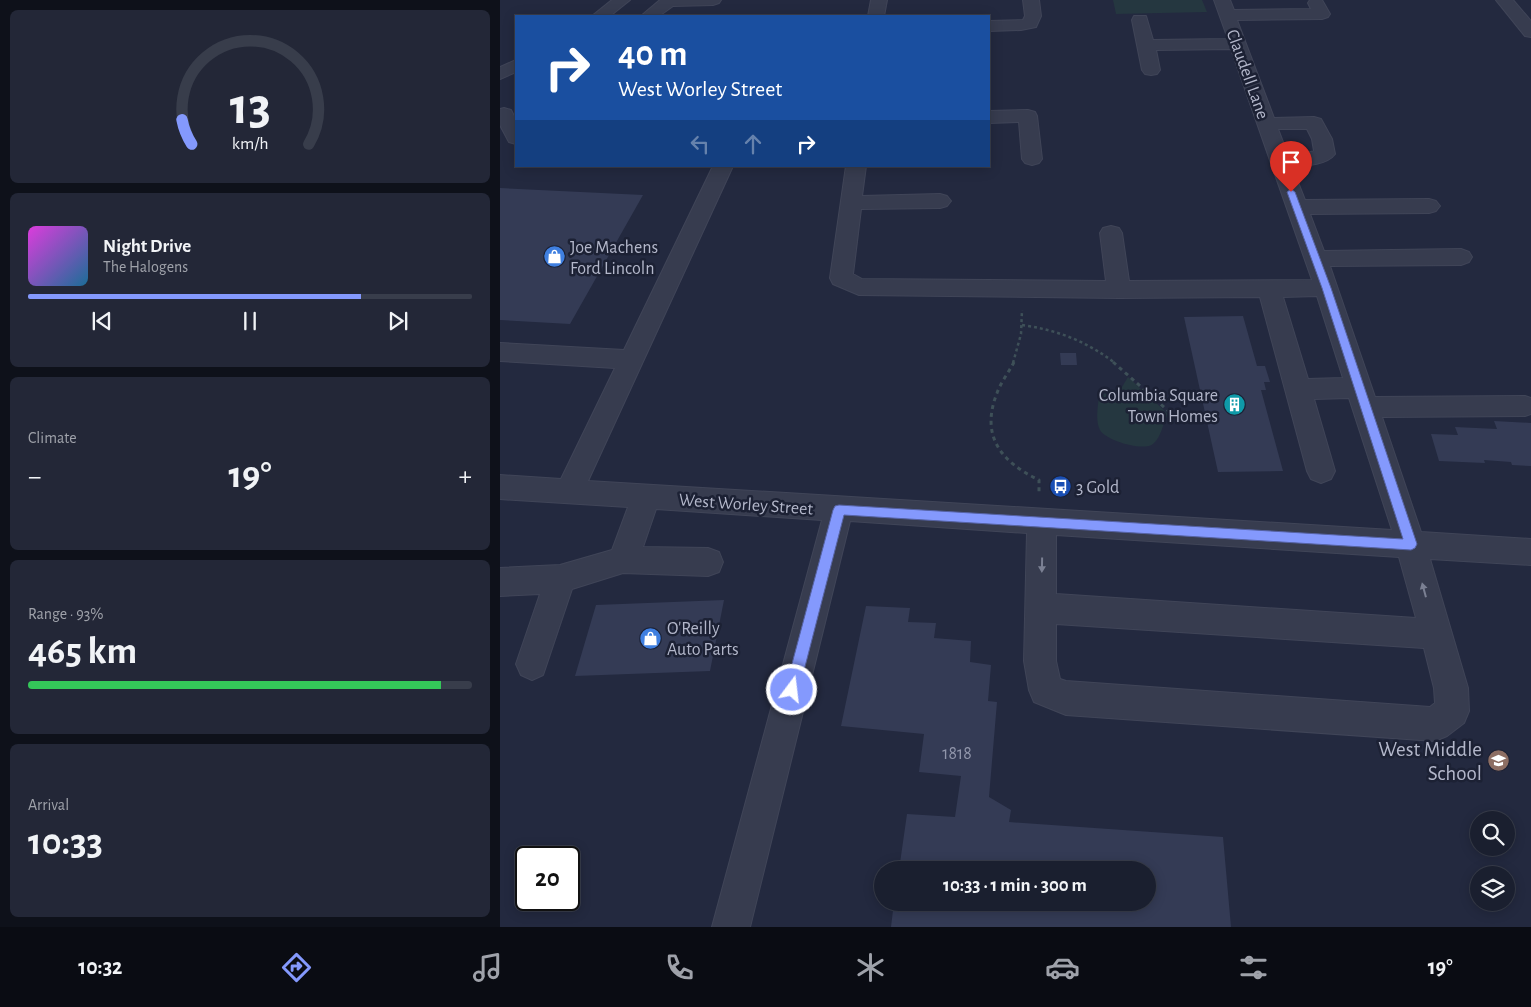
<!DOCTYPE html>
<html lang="en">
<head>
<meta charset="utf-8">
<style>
	:root { --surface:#1a1f2f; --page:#232737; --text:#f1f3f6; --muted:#9fa2aa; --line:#383d4b; --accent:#8499fd }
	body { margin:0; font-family:"Alegreya Sans",sans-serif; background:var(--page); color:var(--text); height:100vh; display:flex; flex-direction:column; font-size:19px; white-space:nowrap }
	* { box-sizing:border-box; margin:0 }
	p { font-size:16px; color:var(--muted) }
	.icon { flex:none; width:28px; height:28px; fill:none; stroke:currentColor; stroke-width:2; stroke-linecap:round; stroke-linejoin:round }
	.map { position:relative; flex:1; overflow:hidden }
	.details { display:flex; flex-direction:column; gap:10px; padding:10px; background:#0e111a; width:500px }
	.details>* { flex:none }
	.hud { position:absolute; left:15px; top:15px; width:475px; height:152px; border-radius:0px; box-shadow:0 2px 12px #0003,0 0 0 1px var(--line); background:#1a4fa0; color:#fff; overflow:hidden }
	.tools { position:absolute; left:970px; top:811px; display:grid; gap:10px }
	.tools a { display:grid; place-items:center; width:45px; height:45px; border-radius:50%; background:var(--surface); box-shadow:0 2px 12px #0003,0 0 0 1px var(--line); font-size:25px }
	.speed { position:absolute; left:15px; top:846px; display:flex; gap:10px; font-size:25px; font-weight:700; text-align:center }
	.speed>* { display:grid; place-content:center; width:65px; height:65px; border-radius:50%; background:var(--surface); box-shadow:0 2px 12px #0003,0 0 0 1px var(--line); line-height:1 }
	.speed .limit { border:2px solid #111; border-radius:8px; background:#fff; color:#111 }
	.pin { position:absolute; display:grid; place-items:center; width:42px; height:42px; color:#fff; margin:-51px -21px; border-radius:50% 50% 50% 0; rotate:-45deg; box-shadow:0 0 5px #0007 }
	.pin .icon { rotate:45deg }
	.me { position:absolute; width:55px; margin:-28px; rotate:15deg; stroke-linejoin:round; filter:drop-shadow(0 0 4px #0008) }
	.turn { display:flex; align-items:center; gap:18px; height:105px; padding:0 20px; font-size:22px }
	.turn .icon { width:65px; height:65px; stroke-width:2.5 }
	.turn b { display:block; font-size:35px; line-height:42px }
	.lanes { display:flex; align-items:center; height:48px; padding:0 20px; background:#0003; justify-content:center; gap:25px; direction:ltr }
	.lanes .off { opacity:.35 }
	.big { font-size:38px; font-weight:700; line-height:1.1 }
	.details .card { flex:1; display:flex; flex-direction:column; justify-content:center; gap:8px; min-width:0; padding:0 18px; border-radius:8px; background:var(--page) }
	.details .dial { align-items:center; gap:0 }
	.dial svg { height:130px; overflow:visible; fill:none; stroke:var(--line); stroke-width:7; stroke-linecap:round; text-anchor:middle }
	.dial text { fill:var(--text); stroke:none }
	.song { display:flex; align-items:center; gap:15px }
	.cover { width:60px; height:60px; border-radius:8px; background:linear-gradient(135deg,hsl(300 70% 55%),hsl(200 70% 35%)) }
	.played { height:5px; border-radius:2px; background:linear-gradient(90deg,var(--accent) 75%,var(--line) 75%) }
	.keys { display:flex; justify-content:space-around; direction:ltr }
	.heat { display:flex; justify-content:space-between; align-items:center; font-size:28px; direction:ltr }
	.charge { height:8px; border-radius:4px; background:linear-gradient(90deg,#34c759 93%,var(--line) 0) }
	.trip { position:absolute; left:374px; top:861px; width:282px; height:50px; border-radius:25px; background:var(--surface); box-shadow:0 2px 12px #0003,0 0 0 1px var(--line); font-weight:700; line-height:50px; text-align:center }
	.tabs { display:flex; height:80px; justify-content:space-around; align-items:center; background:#0a0c13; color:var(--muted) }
	.tabs .icon { width:35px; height:35px }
	.tabs .selected { color:var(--accent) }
	.tabs b { font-size:22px; color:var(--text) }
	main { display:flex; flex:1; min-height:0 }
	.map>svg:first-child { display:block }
	.green { fill:#253740 }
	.building { fill:#343b55 }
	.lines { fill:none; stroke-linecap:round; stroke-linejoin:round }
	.minor-casing { stroke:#404558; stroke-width:2 }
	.path-far1 { stroke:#3e5058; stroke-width:2.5; stroke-dasharray:3 3; stroke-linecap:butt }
	.path { stroke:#3e5058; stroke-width:3; stroke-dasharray:4 4; stroke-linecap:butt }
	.minor { fill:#373c4f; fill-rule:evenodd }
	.oneway { fill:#7b8093 }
	.route { fill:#8499fd; stroke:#5663a4 }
	.labels { text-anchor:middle; stroke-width:5; stroke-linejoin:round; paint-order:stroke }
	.street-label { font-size:18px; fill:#b3b7ca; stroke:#1c2134 }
	.poi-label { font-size:18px; fill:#b3b7ca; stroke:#1c2134; text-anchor:start }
	.near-number-label { font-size:18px; fill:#9196ab }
	.near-poi-label { font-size:21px; fill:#b3b7ca; stroke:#1c2134; text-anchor:end }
</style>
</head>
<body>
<main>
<section class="details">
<div class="card dial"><svg viewBox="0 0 100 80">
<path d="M14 69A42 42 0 1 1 86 69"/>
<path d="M14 69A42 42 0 0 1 8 54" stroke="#8499fd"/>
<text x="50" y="56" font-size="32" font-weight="700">13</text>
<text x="50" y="72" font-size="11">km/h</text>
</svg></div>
<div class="card">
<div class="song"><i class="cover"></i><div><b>Night Drive</b><p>The Halogens</p></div></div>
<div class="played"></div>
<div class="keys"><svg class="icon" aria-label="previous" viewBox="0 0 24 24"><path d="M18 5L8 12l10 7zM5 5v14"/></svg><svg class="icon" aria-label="pause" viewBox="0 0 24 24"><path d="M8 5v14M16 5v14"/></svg><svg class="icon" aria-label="next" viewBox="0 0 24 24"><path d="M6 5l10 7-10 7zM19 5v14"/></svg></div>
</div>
<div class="card"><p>Climate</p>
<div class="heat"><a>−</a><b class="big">19°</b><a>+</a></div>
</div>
<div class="card"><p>Range · 93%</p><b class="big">465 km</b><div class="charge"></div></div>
<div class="card"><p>Arrival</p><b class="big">10:33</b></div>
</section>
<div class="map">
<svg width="1031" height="927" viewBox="0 0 1031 927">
	<rect width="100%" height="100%" fill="#23293f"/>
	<path class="green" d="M613,0H702L707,12L616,14Z
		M628,377L668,414C663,423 661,438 653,444C643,452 605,440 600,430C595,421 598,406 599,396L622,387Z"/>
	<path class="building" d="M0,188L143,195L70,324L0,320Z
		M743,316L757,366H765L770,382H764L766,390H761L783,471L718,472L684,317Z
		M560,353H576L577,365H561Z
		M994,421L1031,423V466L1012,465L1011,462L984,460L985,463L939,461L931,434L958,435L955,427L997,429Z
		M224,600L210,671L75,676L96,605Z
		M366,606L410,608L408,622L436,623L434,638L471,641L470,662L491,665L488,701L497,702L489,797L511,810L509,822L723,837L731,927H391L394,902H648V870H399L407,814L455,817L461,776L419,772L424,734L341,726Z"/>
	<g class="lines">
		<defs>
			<path id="minor" d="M112,0H130L110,16H92Z
				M160,0H221L219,3L213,5L173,6L159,16H141Z
				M371,0H387L384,16H368Z
				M523,0H539L541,16L536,27L521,30L489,31V21L523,20L525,16Z
				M714,0H730L734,10L811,9L808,3L810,0H822L830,14L828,17L822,19L737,20L774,118L814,117L821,119L832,139L835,154C827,165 804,166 792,167L805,200L929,199L936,201L940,206L936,211L929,213L810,214L824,251L961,249L969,252L972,257L969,262L961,265L830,266L875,397L1025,396L1031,398V414L1025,416L882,417L921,532L1031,539V565L930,559L968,688L969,711L964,723L947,736L935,741L566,715L534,702L529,690L524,661L527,533L350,521L250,927H212L322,520L156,509L143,547L208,548L219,552L223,562L219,572L208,576L123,573L72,589L43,675L32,680L21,675L16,664L40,594L0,596V568L60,565L112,550L128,507L0,499V475L61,479L115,368L0,361V343L124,350L213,166H233L88,481L892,530L849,398L814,399L835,471L831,479L821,483L811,479L807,471L760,297L619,298L359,295L333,284L330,278L346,166H366L362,196L440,194L447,196L451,201L447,206L440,208L361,209L353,274L362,279L606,281L600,233L603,228L611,226L619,228L622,233L629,281L812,280L731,49L656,50L660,70L657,74L651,75L645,74L642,70L632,20L634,16H646L653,40L728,39ZM778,129H807L812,139L814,151L804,154L788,155ZM817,296L843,378L808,379L783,297ZM556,535L899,557L916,618L556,594ZM556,624L924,648L934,688L935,703L930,707L566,681L560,679L556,661Z
				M996,0H1013L1031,21V37L1025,36Z
				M16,60V72L0,79V67Z
				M4,108L11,110L16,120V144L9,142L0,125V109Z
				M528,110L535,112L537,116L542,159L539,163L532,165L525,163L522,159L519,122L489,123V111Z"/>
		</defs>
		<use href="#minor" class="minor-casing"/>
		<path class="path-far1" d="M522,325C557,330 586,341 615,363
			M513,363L521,334L522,310"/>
		<path class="path" d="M514,362C509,372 501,382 497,393C480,436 501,462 539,480V492
			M613,362L673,415L683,420L706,419"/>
		<use href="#minor" class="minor"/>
	</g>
	<defs><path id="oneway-solid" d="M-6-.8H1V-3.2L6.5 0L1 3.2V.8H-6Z" transform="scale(1.25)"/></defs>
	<g class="oneway">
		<use href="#oneway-solid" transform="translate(542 565) rotate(91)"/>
		<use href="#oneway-solid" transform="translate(924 590) rotate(-105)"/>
	</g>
	<path class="route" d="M791,189L795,192L831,288L917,544L915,548L911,550L344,515L299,690L297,694L292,696L287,694L285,690L333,510L335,506L339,505L903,539L822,288L787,192Z"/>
	<defs>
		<symbol id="shop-disc" viewBox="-11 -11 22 22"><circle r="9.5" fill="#3f7fe0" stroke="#1c2134"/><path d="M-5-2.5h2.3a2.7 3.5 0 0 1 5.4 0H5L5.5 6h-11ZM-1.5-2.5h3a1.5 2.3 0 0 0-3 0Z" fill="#fff"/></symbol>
		<symbol id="building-disc" viewBox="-11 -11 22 22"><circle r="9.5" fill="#0f9aa8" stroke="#1c2134"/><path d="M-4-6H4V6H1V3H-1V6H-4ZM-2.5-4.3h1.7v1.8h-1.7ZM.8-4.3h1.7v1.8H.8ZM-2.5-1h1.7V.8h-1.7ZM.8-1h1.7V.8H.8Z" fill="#fff"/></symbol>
		<symbol id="bus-disc" viewBox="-11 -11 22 22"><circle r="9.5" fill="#1a4fb4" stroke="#1c2134"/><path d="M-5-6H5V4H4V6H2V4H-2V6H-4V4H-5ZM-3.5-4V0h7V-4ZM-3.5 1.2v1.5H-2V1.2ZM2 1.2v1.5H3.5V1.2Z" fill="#fff"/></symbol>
		<symbol id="school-disc" viewBox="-11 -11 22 22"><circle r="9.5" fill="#8d6e63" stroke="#1c2134"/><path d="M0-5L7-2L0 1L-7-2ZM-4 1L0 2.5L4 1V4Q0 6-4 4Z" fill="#fff"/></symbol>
	</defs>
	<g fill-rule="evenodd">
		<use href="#shop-disc" x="42" y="244" width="25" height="25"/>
		<use href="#building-disc" x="722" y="392" width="25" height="25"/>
		<use href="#bus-disc" x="548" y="474" width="25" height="25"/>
		<use href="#shop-disc" x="138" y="626" width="25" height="25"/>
		<use href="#school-disc" x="986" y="748" width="25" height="25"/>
	</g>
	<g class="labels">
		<g class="street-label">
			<text transform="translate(748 74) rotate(70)" y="6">Claudell Lane</text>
			<text transform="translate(246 504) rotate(4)" y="6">West Worley Street</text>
		</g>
		<g class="poi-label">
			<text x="70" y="253">Joe Machens<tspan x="70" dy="21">Ford Lincoln</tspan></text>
			<text x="718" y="401" text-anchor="end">Columbia Square<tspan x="718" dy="21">Town Homes</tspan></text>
			<text x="576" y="493">3 Gold</text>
			<text x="167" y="634">O'Reilly<tspan x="167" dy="21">Auto Parts</tspan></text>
		</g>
		<g class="near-number-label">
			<text x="457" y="759">1818</text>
		</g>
		<g class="near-poi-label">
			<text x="982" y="756">West Middle<tspan x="982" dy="24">School</tspan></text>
		</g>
	</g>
</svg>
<div class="tools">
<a><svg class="icon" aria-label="search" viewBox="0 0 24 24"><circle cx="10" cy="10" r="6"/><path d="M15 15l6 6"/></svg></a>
<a><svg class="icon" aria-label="layers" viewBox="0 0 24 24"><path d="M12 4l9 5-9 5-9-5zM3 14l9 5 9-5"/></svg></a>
</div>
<div class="speed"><div class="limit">20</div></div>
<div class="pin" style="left:791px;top:192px;background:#d93025"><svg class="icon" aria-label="arrive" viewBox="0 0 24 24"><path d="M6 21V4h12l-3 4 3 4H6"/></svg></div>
<svg class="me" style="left:292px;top:690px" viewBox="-20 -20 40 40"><circle r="17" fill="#8499fd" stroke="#fff" stroke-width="3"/><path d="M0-11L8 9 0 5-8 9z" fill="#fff"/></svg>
<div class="trip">10:33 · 1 min · 300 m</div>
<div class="hud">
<div class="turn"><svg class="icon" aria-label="right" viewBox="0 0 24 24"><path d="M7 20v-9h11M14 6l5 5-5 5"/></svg><div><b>40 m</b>West Worley Street</div></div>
<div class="lanes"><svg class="icon off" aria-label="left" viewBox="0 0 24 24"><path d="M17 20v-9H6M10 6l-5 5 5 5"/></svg><svg class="icon off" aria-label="ahead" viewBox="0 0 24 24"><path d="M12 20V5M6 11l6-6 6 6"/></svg><svg class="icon" aria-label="right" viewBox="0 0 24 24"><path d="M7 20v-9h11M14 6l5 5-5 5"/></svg></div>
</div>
</div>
</main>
<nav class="tabs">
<b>10:32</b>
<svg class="icon selected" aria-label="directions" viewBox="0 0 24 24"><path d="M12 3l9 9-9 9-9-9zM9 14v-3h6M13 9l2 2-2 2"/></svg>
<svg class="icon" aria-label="music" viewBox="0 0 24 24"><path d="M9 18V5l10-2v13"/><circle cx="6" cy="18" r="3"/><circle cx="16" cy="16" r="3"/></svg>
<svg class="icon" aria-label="phone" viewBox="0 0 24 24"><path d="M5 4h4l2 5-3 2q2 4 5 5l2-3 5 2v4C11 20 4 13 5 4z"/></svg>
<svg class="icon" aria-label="climate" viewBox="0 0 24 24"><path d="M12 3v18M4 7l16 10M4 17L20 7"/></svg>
<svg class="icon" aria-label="car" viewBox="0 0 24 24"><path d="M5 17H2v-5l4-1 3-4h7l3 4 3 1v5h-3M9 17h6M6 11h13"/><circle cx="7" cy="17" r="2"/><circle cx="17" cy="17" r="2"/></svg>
<svg class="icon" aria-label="filters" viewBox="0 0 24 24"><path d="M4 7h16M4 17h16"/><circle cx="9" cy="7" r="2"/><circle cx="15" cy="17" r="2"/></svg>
<b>19°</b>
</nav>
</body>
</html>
